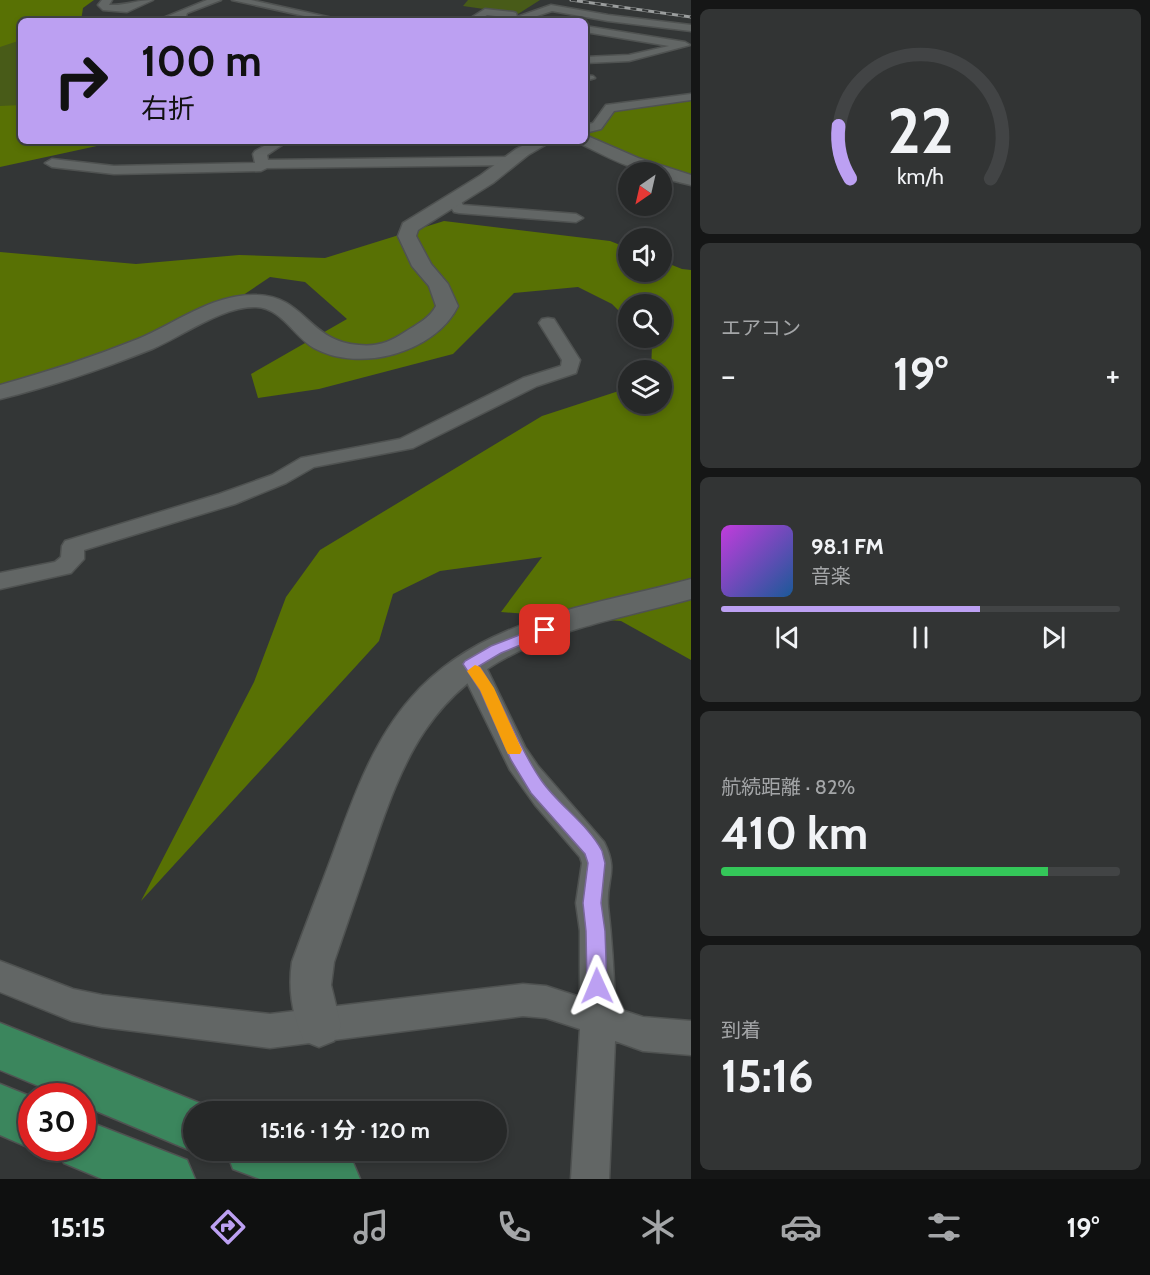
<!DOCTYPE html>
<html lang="ja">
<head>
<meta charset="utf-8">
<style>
	:root { --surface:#262828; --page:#323434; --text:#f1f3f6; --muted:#a4a6a8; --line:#424445; --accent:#bca0f2 }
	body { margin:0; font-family:Cabin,"Noto Sans JP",sans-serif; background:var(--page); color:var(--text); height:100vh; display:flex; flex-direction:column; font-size:22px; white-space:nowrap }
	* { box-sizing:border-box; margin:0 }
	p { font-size:20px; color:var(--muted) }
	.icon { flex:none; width:33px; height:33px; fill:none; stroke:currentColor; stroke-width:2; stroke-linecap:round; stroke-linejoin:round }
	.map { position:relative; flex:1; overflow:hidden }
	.drawer { display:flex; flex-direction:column; gap:9px; padding:9px; background:#151616; width:459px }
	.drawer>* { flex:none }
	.banner { position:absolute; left:18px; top:18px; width:570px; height:126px; border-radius:9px; box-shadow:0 3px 9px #0003,0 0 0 2px var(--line); background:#bca0f2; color:#111; overflow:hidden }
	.needle { width:39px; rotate:214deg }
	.fabs { position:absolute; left:618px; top:162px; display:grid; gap:12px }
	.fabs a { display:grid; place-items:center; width:54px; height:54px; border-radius:50%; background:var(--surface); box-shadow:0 3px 9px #0003,0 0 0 2px var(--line); font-size:30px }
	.speed { position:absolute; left:18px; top:1083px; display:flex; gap:12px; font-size:30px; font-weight:700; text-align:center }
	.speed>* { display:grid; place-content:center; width:78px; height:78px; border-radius:50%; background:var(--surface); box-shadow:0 3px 9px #0003,0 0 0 2px var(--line); line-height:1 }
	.speed .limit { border:9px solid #d22; background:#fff; color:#111 }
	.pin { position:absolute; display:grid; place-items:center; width:51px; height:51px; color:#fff; margin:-26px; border-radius:12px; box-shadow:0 3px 9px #0006 }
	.me { position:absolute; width:66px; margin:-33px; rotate:359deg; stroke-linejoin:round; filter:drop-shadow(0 0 4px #0008) }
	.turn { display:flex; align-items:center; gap:21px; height:126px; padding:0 24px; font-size:27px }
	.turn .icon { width:78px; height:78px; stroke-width:2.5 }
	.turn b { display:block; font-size:42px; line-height:51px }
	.big { font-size:45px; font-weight:700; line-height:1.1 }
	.drawer .widget { flex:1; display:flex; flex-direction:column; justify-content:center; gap:9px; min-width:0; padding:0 21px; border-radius:9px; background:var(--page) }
	.drawer .dial { align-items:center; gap:0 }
	.dial svg { height:156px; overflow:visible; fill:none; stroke:var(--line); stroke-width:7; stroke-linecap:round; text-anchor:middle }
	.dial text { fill:var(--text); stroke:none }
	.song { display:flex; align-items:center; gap:18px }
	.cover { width:72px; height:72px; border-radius:9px; background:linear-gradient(135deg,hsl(290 70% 55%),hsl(210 70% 35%)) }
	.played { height:6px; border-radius:3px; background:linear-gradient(90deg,var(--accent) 65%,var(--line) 65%) }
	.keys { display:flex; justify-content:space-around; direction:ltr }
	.heat { display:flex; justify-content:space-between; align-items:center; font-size:33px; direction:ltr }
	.charge { height:9px; border-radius:4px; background:linear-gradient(90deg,#34c759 82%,var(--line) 0) }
	.trip { position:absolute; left:183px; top:1101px; width:324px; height:60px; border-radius:30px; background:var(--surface); box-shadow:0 3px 9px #0003,0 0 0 2px var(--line); font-weight:700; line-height:60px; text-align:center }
	.dock { display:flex; height:96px; justify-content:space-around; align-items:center; background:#0f1010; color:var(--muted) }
	.dock .icon { width:42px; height:42px }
	.dock .active { color:var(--accent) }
	.dock b { font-size:27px; color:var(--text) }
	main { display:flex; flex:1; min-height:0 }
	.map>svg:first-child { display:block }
	.green { fill:#485b18 }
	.forest { fill:#587104 }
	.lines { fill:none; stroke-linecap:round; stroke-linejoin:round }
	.minor-casing { stroke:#4f5251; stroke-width:3 }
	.tertiary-casing { stroke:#4f5251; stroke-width:3 }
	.primary-casing { stroke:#4f5251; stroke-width:3 }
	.minor { fill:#626665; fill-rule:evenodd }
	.tertiary { fill:#626665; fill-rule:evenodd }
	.primary { fill:#3b865d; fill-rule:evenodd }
	.rail-casing { stroke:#9b9e9e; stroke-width:3 }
	.rail { stroke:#333636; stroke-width:2; stroke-dasharray:6; stroke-linecap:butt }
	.route { fill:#bca0f2; stroke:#7a689d; stroke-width:1.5 }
	.slow { fill:#f59e0b }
</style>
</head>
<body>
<main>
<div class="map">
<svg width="691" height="1179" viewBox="0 0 691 1179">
	<rect width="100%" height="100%" fill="#333636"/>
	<path class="green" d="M468,0H540L518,14L463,6Z
		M21,27V141L0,151V29Z"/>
	<path class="forest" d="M0,0H94L83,8L81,21H21V40L0,47Z
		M691,101V178L680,176L585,136V133L604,126L613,111L621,107Z
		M21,105V141H120L0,167V106Z
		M444,221L610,241L628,248V272H662V261L682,269L691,270V660L621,621L501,612L542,557L440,571L393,594L379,641L141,901L254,682L286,597L320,550L542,416L628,388V404H662V370H651L652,346L645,338H662V304H628V320L612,304L578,287L514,293L453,354L319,389L258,398L251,374L347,319L305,282L270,277L197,326L94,369L0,400V252L136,264L239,255L325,258Z"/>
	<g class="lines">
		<defs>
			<path id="minor" d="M102,0H112L109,5C125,6 137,0 153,0L127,12L103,10L98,5Z
				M207,0H221L187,13L186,16L171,21H156Z
				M232,0H251L346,21H327Z
				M551,5L608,15L691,25V31L608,21L552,11L522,21H508L513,18L487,15L478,21H466L485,9L513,12L516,13L517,17Z
				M585,26L685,42L690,45L629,61L585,63V57L629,55L669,46L585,32Z
				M585,75L593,76L595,78L585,81Z
				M691,94V100L614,111L601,129L585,133V125L593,123L606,105Z
				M273,141H288L267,155L268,160L512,157L519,161L512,165L267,168L261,171L114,174L52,167L45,163L52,159L114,166L255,163L253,154L255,151Z
				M453,196L458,197L463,205L576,214L583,218L576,222L459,213L454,212L446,200Z
				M548,318L554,319L580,360L576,373L537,386L413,448L314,467L286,483L235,504L84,550V559L71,573L0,589V573L55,562L61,557L62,546L65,541L219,494L272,475L301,458L400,439L523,378L561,366L562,360L539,323L542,319Z
				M471,655L480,658L487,669L525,747L538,766L604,842C619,872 606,878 608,906C612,940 614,974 615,1008L643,1017L691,1021V1055L643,1051L615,1041L609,1179H571L580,1029L546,1018L523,1016L270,1048L102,1027L72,1021L0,992V961L73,989L102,995L270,1014L523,984L546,986L580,997V931L576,903L582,863L580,857L535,805L510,770L458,664L462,658Z"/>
			<path id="tertiary" d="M585,135L638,158L691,175V185L662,178V172C632,172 606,156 579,143L578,141H585Z
				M532,141H552L528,155L493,183L418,230L416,236L431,264L448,284L458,306C435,353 359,373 314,348C294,337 282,308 256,307C222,306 183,336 152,349C102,369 52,386 0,399V385C47,372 93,357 138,339C176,323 214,293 257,295C305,296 309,342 359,345C377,347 390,342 405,332C416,325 430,318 436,306L429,286L412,266L398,236L403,223L481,175L516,149Z
				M691,579V599C637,614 581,624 530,646C430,690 403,758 371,854C359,890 346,926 334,962L331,985L341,1026L334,1041L319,1047L304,1041C292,1015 288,989 292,962C305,926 319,891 332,856C352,801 372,742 411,698C437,668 471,646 507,631C566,606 630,596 691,579Z"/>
			<path id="primary" d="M0,1023L212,1108L214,1112H194V1150H197L194,1152L82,1105V1096H63L0,1070Z
				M0,1084L32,1097V1148H35L32,1149L0,1135Z
				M82,1119L187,1160L195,1179H102L64,1163L57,1148H82Z
				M226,1150H328L352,1160L360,1179H260L233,1169Z"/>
		</defs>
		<use href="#minor" class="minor-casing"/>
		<use href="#tertiary" class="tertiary-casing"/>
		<use href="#primary" class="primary-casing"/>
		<use href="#minor" class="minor"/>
		<use href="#tertiary" class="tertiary"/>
		<use href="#primary" class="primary"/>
		<defs>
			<path id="rail" d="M571,0L691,17"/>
		</defs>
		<use href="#rail" class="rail-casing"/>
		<use href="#rail" class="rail"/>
	</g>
	<path class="route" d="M545,625L552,630L550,633L501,653L479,666C504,702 516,744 541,780C558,805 588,824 602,851L605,863L601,903L605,931L607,986L604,992L597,994L590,992L587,986L586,931L583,903L588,863L585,854L531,793L511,760L480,690L463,664L465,661L491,646Z"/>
	<path class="slow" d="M475,665L480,667L494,688L522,750L520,754H508L506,750L480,690L467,671Z"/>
</svg>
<div class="fabs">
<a><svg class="needle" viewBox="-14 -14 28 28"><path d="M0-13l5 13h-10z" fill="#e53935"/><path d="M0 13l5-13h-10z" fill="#a4a6a8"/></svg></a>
<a><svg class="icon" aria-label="sound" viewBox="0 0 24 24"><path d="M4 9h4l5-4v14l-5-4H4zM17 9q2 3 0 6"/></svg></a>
<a><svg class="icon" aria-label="search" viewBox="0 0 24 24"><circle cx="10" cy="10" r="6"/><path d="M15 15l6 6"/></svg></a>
<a><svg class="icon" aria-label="layers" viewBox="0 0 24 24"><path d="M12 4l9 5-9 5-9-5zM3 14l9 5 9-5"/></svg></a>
</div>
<div class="speed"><div class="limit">30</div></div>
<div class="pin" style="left:545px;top:630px;background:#d93025"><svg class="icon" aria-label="arrive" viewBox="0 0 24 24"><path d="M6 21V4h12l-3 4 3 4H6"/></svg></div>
<svg class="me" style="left:597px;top:986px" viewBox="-20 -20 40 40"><path d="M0-17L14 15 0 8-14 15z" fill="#bca0f2" stroke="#fff" stroke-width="4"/></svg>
<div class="trip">15:16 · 1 分 · 120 m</div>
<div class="banner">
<div class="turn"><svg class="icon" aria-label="right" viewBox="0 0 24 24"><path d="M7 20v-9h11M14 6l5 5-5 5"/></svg><div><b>100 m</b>右折</div></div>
</div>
</div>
<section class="drawer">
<div class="widget dial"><svg viewBox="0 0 100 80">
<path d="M14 69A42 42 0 1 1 86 69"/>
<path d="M14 69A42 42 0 0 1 8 42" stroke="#bca0f2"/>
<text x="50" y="56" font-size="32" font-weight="700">22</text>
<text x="50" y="72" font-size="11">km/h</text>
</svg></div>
<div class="widget"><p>エアコン</p>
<div class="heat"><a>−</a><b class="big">19°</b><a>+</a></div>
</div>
<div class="widget">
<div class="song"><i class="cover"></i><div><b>98.1 FM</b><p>音楽</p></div></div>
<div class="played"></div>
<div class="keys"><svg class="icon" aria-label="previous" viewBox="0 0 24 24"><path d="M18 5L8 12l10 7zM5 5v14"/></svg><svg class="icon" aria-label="pause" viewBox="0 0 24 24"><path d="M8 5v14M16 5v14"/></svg><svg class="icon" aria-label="next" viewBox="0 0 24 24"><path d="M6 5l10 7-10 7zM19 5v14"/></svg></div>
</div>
<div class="widget"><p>航続距離 · 82%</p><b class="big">410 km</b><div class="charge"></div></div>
<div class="widget"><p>到着</p><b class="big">15:16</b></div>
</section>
</main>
<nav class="dock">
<b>15:15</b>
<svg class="icon active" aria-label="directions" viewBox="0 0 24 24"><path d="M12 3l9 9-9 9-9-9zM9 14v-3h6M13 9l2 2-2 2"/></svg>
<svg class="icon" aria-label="music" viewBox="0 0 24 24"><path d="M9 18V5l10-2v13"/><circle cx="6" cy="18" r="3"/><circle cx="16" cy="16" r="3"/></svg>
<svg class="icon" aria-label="phone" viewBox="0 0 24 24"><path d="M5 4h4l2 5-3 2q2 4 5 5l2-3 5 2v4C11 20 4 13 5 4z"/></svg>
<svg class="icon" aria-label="climate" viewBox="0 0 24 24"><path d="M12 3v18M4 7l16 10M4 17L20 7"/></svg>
<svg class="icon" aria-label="car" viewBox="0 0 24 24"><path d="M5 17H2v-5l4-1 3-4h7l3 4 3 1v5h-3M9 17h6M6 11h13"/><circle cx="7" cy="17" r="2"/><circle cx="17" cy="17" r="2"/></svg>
<svg class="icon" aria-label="filters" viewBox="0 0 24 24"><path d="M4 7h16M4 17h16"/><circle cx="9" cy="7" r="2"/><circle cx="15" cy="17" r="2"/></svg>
<b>19°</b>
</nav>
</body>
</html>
